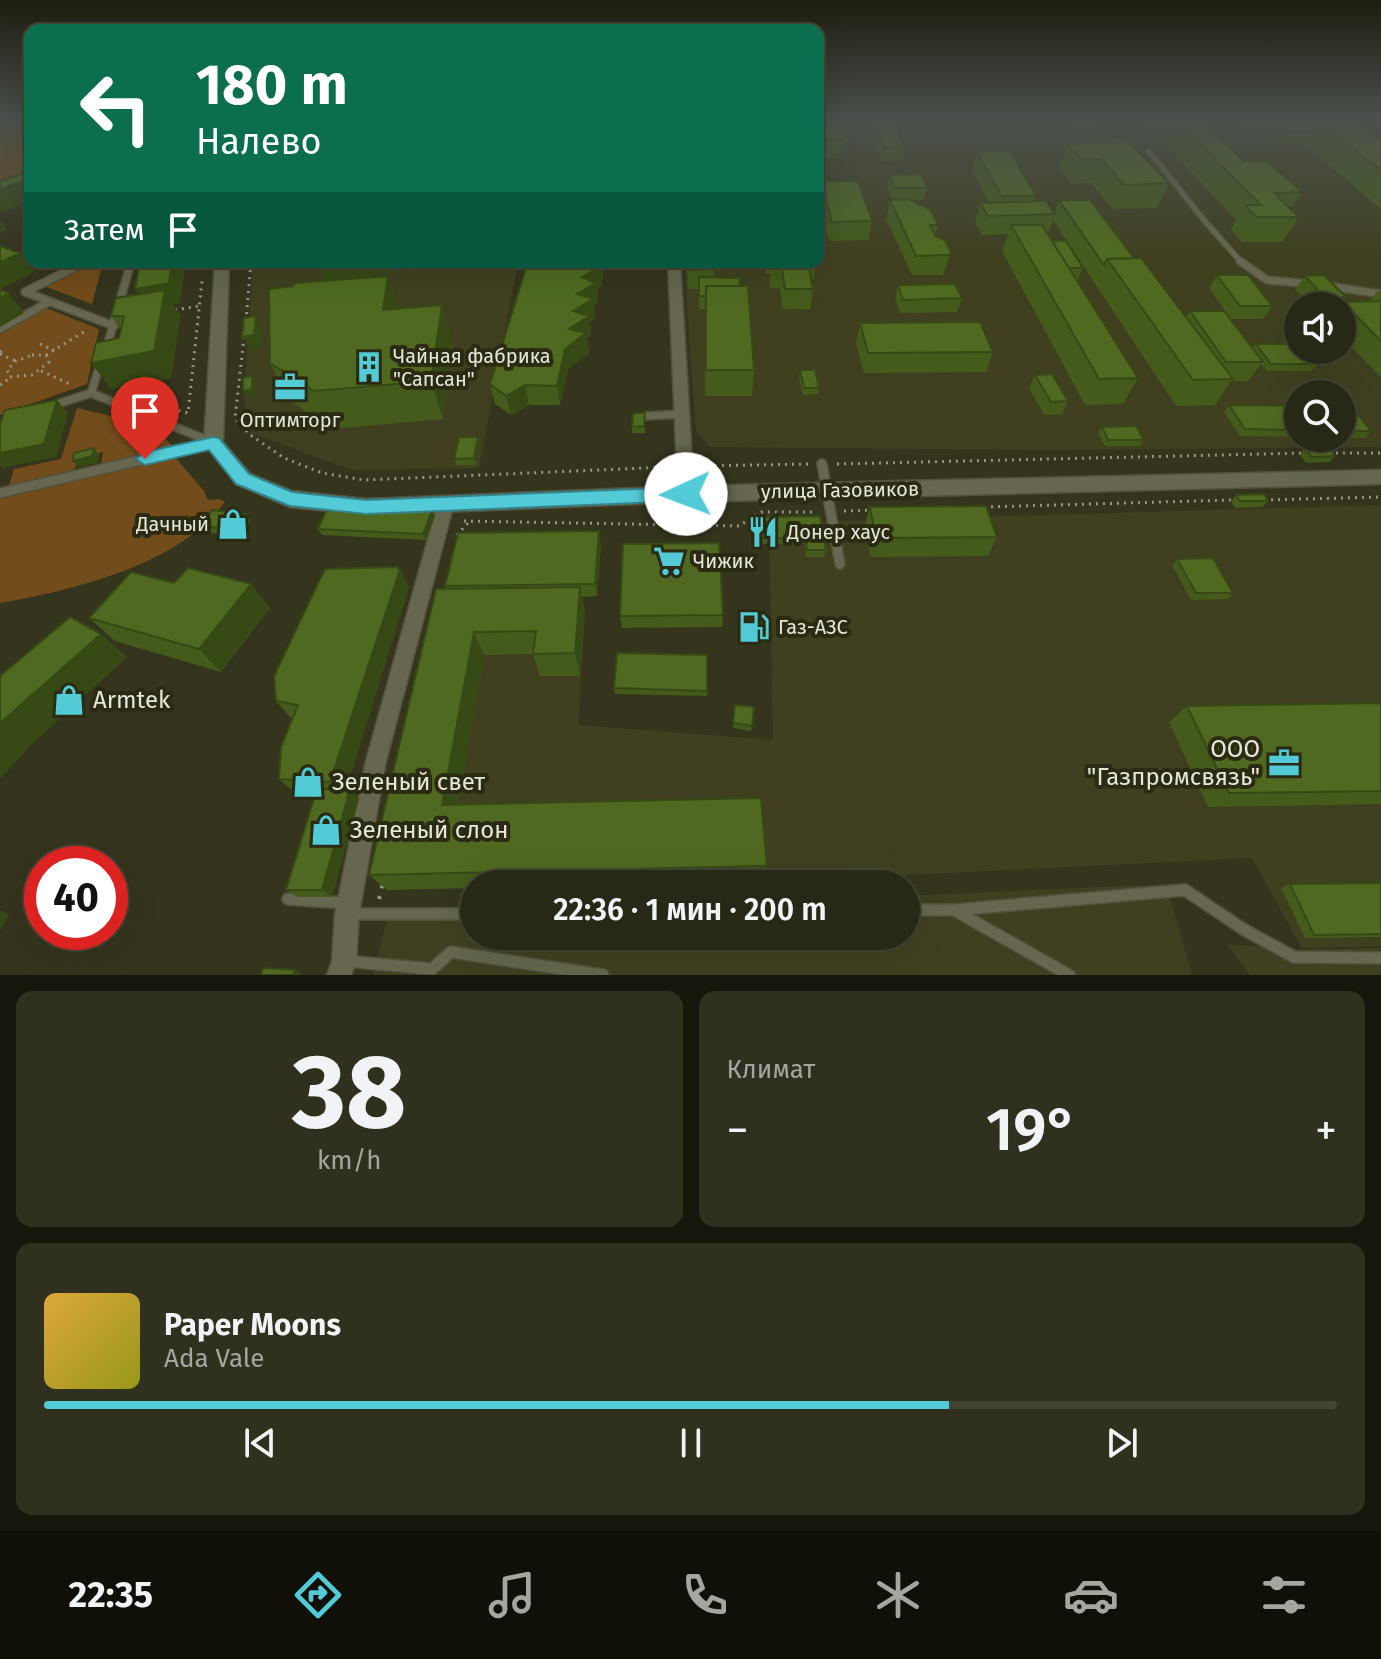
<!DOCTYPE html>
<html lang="ru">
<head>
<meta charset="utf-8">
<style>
	:root { --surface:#282816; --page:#30301f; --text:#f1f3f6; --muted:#a5a6a1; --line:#444435; --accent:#52cbd7 }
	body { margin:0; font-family:"Fira Sans",sans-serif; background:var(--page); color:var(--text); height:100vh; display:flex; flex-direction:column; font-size:30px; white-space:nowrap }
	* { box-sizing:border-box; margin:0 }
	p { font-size:26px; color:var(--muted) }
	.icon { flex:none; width:44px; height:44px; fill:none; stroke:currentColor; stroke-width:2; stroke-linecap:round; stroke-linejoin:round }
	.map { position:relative; height:975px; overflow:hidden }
	.sheet { display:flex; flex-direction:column; gap:16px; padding:16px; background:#16160c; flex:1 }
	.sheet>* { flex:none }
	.guide { position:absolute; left:24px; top:24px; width:800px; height:244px; border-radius:16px; box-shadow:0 8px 32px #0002,0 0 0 2px var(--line); background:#0b6e4f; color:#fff; overflow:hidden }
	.fabs { position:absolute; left:1284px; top:292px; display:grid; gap:16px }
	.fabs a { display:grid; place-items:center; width:72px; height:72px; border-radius:50%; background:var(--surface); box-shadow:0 8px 32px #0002,0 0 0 2px var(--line); font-size:40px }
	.speed { position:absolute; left:24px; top:846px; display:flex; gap:16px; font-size:40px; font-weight:700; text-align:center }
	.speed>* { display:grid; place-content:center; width:104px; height:104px; border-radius:50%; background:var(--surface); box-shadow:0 8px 32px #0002,0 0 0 2px var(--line); line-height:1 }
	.speed .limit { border:12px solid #d22; background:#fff; color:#111 }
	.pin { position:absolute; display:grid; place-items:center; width:68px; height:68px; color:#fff; margin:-82px -34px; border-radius:50% 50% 50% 0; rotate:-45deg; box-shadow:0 0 8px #0007 }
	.pin .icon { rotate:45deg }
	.me { position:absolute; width:88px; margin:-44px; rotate:268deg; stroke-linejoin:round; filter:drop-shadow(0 0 6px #0008) }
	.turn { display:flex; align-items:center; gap:28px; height:168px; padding:0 40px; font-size:36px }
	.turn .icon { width:104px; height:104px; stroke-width:2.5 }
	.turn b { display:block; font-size:56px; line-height:68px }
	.then { display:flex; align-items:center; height:76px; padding:0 40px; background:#0003; gap:16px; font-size:30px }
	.big { font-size:60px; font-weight:600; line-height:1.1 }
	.sheet .widget { flex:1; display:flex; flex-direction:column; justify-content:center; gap:12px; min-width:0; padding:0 28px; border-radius:16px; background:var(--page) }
	.sheet .dial { align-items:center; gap:0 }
	.dial b { font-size:104px; line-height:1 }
	.song { display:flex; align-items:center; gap:24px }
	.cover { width:96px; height:96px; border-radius:12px; background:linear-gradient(135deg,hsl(40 70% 55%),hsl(60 70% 35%)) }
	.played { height:8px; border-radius:4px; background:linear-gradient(90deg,var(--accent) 70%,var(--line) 70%) }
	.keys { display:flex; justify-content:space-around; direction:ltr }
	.heat { display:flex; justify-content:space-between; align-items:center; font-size:44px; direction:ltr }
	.sheet .tiles { flex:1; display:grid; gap:16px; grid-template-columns:1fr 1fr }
	.widget:last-child { grid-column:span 2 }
	.trip { position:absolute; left:460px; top:870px; width:460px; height:80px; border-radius:40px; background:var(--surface); box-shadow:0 8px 32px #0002,0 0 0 2px var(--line); font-weight:600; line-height:80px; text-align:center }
	.tab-bar { display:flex; height:128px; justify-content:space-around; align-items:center; background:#101009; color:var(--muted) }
	.tab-bar .icon { width:56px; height:56px }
	.tab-bar .on { color:var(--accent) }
	.tab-bar b { font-size:36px; color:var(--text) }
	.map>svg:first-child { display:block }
	.built { fill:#404021; fill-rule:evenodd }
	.green { fill:#724c1a }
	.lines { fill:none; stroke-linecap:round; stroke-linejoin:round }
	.service-far3-casing { stroke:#51513d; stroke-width:7 }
	.service-far2-casing { stroke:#51513d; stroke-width:10 }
	.service-far1-casing { stroke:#51513d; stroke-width:12 }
	.service-casing { stroke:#51513d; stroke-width:14 }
	.minor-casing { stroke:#51513d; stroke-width:3 }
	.tertiary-casing { stroke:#51513d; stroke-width:3 }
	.path-far2 { stroke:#969684; stroke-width:2; stroke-dasharray:1 4; stroke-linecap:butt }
	.path-far1 { stroke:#969684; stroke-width:3; stroke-dasharray:2 5; stroke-linecap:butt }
	.path { stroke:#969684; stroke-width:4; stroke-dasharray:3 8; stroke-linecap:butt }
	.service-far3 { stroke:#66674e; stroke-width:5 }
	.service-far2 { stroke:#66674e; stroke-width:7 }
	.service-far1 { stroke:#66674e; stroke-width:9 }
	.service { stroke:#66674e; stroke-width:11 }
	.minor { fill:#66674e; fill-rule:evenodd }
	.tertiary { fill:#66674e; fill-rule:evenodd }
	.wall { fill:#445b1c }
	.shaded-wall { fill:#374a16 }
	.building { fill:#4f6a20; stroke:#374a16; stroke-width:2 }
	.route { fill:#52cbd7; stroke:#35848c; stroke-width:2 }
	.labels { text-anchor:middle; stroke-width:8; stroke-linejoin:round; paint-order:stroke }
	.poi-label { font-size:20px; fill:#e6e6d8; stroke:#2b2b14; text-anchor:start }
	.street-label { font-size:20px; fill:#e6e6d8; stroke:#2b2b14 }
	.near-poi-label { font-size:24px; fill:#e6e6d8; stroke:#2b2b14; text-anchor:start }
</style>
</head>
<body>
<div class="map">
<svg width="1381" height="975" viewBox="0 0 1381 975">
	<rect width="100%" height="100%" fill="#35351e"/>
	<path class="built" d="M818,119H1381V447L1048,450L710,447L696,431L684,262H818ZM1298,306H1342V350H1298ZM1298,394H1342V438H1298Z
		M253,262H518L479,468L351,470L252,433L244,398Z
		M1381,505V946L1302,948L1252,858L763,882L474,884L387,890L447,613L585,611L578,725L773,740L769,523Z
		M1166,884L1192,975H373L387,920L474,916V936H906V896Z
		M1227,944L1299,950L1381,948V975H1250Z"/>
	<path class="green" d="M0,119H30V178L0,189Z
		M102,266L92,304L44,286L71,272Z
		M46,308L99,329L87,384L0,415V335Z
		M77,408L154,426L174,448L101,465L103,452L78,458L74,471L9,486L14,469L61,459Z
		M174,456L204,491L208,500L219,499L225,502C179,565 74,590 0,603V499Z"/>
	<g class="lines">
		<defs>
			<path id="service-far3" d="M1149,151L1203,219L1242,263"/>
			<path id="service-far2" d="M1240,261L1267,280L1310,284
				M1328,286L1381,294
				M25,292L114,326
				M25,292L85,262
				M0,329L49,302
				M106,350L131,262
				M91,393L212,442
				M51,406L91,393L101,362
				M646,416L682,414
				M205,445L213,443"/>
			<path id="service-far1" d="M822,464L840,564
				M0,493L213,443"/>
			<path id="service" d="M288,899L345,903
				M906,910H954L1069,975
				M954,910L1185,890L1243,929L1294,957L1381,958
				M351,914H474
				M345,961L432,969L451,952L603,975"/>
			<path id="minor" d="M668,262H680L694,494L692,498H680L678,494Z
				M446,497L452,499L454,503L386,761L359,914L356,961L351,975H327L332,961L335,914L366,761L438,503L440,499Z"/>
			<path id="tertiary" d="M215,262H229L223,442L250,474L292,491L366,499L686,486L1381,470V484L686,502L366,515L290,507L236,484L204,443Z"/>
		</defs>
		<use href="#service-far3" class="service-far3-casing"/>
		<use href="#service-far2" class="service-far2-casing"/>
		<use href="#service-far1" class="service-far1-casing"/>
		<use href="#service" class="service-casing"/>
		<use href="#minor" class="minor-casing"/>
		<use href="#tertiary" class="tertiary-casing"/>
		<path class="path-far2" d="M0,142L30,124"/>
		<path class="path-far1" d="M175,310L199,306
			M246,321L251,262
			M244,337L235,418L249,434L284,458L322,473L364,480L669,467
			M40,344L54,350
			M0,352L3,351
			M0,354L16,361
			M32,355H46L49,362L32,375L10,377L7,370L16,361Z
			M46,355L87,330
			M41,371L72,385
			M0,385L10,378
			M165,407L188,413L202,281
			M1329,453H1381
			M837,464L1305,453
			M701,466L809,464
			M1264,500L1381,497
			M984,507L1232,500
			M844,511L872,510
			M464,521L739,526L761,512H816
			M457,535L468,523"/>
		<path class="path" d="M379,899L383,883"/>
		<use href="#service-far3" class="service-far3"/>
		<use href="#service-far2" class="service-far2"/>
		<use href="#service-far1" class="service-far1"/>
		<use href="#service" class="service"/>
		<use href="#minor" class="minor"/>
		<use href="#tertiary" class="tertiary"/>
	</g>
	<path class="wall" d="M818,119L845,140L842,158H818Z
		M1065,119H1095L1099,124L1094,136H1077Z
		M1141,119H1215L1210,129L1244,161L1302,192L1291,209L1299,217L1282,242H1242L1231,230L1236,220Z
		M1233,119H1321L1320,121L1381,143V209L1304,144H1279L1271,136L1275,129H1244Z
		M872,120L905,148L903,160L882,161L870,132Z
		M1108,138L1169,183L1157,208L1113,209L1091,183L1071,184L1059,168L1067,144L1107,143Z
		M977,151L1036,196L1034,202L1054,213L1059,200L1134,258L1186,318L1190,311L1252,348L1256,344L1317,364L1312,371H1267L1261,364L1248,381H1231L1215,405L1176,406L1053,220L1048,233L1052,241L1083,268L1077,281L1138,378L1123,404L1085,405L1002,251L1008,234L982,235L975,222L980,203H989L972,169Z
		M889,175L927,188L924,200H912L938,225L935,236L951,252L943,275H912L886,219L890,200H892L887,187Z
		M821,181L872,221L868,240L829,241L818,200Z
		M317,262H437L420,265L414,271L406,268L349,279L388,276L400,309L453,343L443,419L332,429L290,401L270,363L324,281Z
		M528,262H605L601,287L597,289L598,302L594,305L595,318L590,322L591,335L587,338L589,353L568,369L560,405H529L511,415L495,404L490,384Z
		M687,262H713L714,278L740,286L754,370L752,396H705V309H699V289H688Z
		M766,262H816L814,280H811L813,289L810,309H783L780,288H769L770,274H766Z
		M1217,275L1272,306L1263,319H1231L1209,288Z
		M1305,276L1346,297L1339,306H1311L1295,289Z
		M898,285L962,298L957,312L900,313L895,298Z
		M1378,291H1381V377L1342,337V306H1340L1343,302H1369Z
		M138,294L180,303L173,304L180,316L171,378L111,389L121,330L111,316Z
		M860,323L993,352L986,372L864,373L856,343Z
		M800,370L819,388L818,394L803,395L799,377Z
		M1035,375L1068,401L1062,414L1044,415L1029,388Z
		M1229,405L1298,406V437L1240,436L1224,412Z
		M1342,406L1371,431L1365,438H1342Z
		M645,413V433H632V427Z
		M1102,427L1144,440L1140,446H1105L1098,433Z
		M478,437L480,443L476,465H457L454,459Z
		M1305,448L1335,456L1329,462L1306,463L1300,455Z
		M1236,495L1268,501L1262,507L1235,508L1231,502Z
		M870,507L997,537L988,556L871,557L864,527Z
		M247,514L251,521L240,537L205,532L200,526Z
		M435,516L426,540L322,535L318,529Z
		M820,516L826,550L824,557H806L805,544H759L758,517Z
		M601,544L597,596L582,597L585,611L580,676H540L533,654L484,655L458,804L767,866L763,882L655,884H474V888L387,890L369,875L446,589L445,586Z
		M1177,559L1233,593L1227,599L1191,600L1172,565Z
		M409,587L346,789L359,798L332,897H298L286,890L316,794L295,793L279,779L293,718L290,717L276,701Z
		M270,608L221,672L115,641L89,618Z
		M723,615L722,627L622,628L620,616Z
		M707,655V696L615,694L614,688Z
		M1381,703V804L1208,807L1169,722L1187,706Z
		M735,705L754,707L751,731L733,728Z
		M1381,883V937L1305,938L1281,888L1290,884Z"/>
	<path class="shaded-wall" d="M30,179V202L0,213V189Z
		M0,220L8,230L0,233Z
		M20,253L34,272L0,289V262Z
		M172,262H186L180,303L173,304L180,316L171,378L111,389L91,363L154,351L147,309L135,289Z
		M328,262H404L406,268L325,283L317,264Z
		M411,262H437L420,265L414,271Z
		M600,262H605L601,287L597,289L598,302L594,305L595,318L590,322L591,335L587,338L589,353L568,369L560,405L557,386L577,294L582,277Z
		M388,276L401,313L383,310Z
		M8,293L24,313L0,327V298Z
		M442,305L453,343L443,419L431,381Z
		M256,316L263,329L261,348L250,350L242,337Z
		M252,376L256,383V395L247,397L243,391Z
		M525,385L529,405L511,415L506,396Z
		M57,400L68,413L56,457L2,468L0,466V453Z
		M478,437L480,443L476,465L474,458Z
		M94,448L99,455L98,463L79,467L73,461Z
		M432,510L435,516L426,540L423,534Z
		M247,514L251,521L240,537L236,530Z
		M599,531L601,544L597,596L595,584Z
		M400,569L409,587L344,796L330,782Z
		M251,584L270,608L221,672L199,649Z
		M580,587L585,611L580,676L575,653Z
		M474,632L484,655L455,822L442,805Z
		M101,634L127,657L31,745L0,779V723Z
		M350,789L359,798L332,897L322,890Z
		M0,910L9,914L0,931Z
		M295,970L301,973L300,975H293Z"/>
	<path class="building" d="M818,119H838L845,140H818Z
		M892,119L905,148H885L872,120Z
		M1078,119H1095L1099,124H1081Z
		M1174,119H1200L1244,161H1267L1302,192L1274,193L1299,217H1257L1245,205H1261Z
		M1351,120L1381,143V171L1318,121Z
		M1277,124H1315L1311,132H1286Z
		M1108,138H1125L1169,183L1124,185L1101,159H1081L1067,144L1113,143Z
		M977,151H1010L1036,196H1001Z
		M30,171V179L0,189V181Z
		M921,174L927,188H895L889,175Z
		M821,181H858L872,221L832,222Z
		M909,199L931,210L938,225H930L936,237L945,240L951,252L949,255L916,256L890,200Z
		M1059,200H1090L1134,258L1107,259L1104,265Z
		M1046,201L1055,214L988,216L980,203Z
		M1011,225H1042L1138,378L1099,379Z
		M1052,241H1066L1083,268H1069Z
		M0,246L20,253L0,262Z
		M1141,258L1233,379L1193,380L1107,259Z
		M140,262H172L169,283L135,289Z
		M528,262H600L599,267L582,277L596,283L577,294L593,299L573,311L589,316L569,329L586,333L565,349L557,386L525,385L506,396L490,384Z
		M688,262H713L714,269L688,270Z
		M771,262H808L813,289H785L782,268H770Z
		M1217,275H1248L1272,306H1240Z
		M1324,275L1346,297L1325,298L1305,276Z
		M388,276L383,310L442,305L431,381L314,391L270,363L269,289L293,286L295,283Z
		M699,277L740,278V286H706V296H699Z
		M955,284L962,298L903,300L898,285Z
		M706,286H748L754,370H706Z
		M0,290L8,293L0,298Z
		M165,290L154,351L91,363L96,343L119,338L124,316H111L116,298Z
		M1380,301L1381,302V341L1343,302Z
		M1190,311H1224L1263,362H1226Z
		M256,316L254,335L242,337L244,318Z
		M980,322L993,352L868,353L860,323Z
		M1256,344H1298V350H1305L1317,364H1271Z
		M800,370H815L819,388H804Z
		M1052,374L1068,401L1051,402L1035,375Z
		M252,376V389L243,391V378Z
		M57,400L44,444L0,453V424L5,410Z
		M1229,405L1298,406V430L1245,429Z
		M1342,406L1352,407L1371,431H1342Z
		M633,413H645L644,426L632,427Z
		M1136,426L1144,440H1108L1102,427Z
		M459,437H478L474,458L454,459Z
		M94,448L92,456L73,461L74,453Z
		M1305,448H1329L1335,456L1312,457Z
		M1264,494L1268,501H1240L1236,495Z
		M329,505L432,510L423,534L318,529Z
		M986,506L997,537L876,538L870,507Z
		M212,510L247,514L236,530L200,526Z
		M820,516L826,550H807L806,538H760L758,517Z
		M599,531L595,584L445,586L458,533Z
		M719,543L723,615L620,616L623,544Z
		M1213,558L1233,593H1196L1177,559Z
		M396,567L400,569L330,782L279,779L281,747L298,705L276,701L274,676L325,569Z
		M188,568L251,584L199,649L89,618L131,572L174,583Z
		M580,587L575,653L533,654L536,631L474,632L442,805L761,798L767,866L369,875L436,589Z
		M70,617L101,634L0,723V676Z
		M617,653L707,655V691L614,688Z
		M1381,703V791L1229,793L1187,706Z
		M735,705L754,707L752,726L733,723Z
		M317,789H350L322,890H286Z
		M1381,883V934L1314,935L1290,884Z
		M263,968L295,970L293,975H261Z"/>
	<linearGradient id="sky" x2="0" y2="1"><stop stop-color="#1d1d10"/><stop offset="0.47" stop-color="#4b514c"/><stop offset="1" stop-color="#4b514c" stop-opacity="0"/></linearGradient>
	<rect width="1381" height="255" fill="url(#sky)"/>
	<path class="route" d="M213,437L219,438L249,474L292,492L366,500L686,487L696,494L686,501L366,514L290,506L236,484L209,450L145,465L136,459L145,452Z"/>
	<defs>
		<symbol id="building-bare" viewBox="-9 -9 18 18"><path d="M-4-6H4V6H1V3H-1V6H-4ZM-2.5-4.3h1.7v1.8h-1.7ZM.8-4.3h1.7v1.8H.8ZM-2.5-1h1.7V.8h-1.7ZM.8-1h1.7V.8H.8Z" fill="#52cbd7" stroke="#2b2b14" stroke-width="2.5" paint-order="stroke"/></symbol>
		<symbol id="office-bare" viewBox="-9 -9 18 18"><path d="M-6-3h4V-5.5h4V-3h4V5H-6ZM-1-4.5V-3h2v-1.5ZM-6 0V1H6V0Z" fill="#52cbd7" stroke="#2b2b14" stroke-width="2.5" paint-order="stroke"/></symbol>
		<symbol id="shop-bare" viewBox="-9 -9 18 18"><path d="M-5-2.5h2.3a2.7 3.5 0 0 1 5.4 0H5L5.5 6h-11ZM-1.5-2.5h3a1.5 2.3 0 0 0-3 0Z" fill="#52cbd7" stroke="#2b2b14" stroke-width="2.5" paint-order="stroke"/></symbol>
		<symbol id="restaurant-bare" viewBox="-9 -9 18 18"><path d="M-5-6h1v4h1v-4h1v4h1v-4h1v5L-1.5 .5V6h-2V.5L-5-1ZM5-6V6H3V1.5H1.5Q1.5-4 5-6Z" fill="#52cbd7" stroke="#2b2b14" stroke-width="2.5" paint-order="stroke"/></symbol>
		<symbol id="supermarket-bare" viewBox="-9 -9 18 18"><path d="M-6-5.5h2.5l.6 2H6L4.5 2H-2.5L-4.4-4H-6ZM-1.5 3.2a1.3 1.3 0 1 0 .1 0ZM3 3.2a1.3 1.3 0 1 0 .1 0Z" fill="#52cbd7" stroke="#2b2b14" stroke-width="2.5" paint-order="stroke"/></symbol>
		<symbol id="fuel-bare" viewBox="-9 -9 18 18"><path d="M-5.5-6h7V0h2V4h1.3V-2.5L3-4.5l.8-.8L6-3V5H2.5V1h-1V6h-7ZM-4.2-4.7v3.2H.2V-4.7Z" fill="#52cbd7" stroke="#2b2b14" stroke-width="2.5" paint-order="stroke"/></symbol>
	</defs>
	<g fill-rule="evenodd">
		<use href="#building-bare" x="347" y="345" width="44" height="44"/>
		<use href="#office-bare" x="268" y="365" width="44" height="44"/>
		<use href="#shop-bare" x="211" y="502" width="44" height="44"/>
		<use href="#restaurant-bare" x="741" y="510" width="44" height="44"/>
		<use href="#supermarket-bare" x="647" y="539" width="44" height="44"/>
		<use href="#fuel-bare" x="732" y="605" width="44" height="44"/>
		<use href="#shop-bare" x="47" y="678" width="44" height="44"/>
		<use href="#office-bare" x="1262" y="741" width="44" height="44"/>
		<use href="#shop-bare" x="286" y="760" width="44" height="44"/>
		<use href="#shop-bare" x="304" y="808" width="44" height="44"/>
	</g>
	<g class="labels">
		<g class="poi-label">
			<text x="393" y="363">Чайная фабрика<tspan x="393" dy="23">"Сапсан"</tspan></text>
			<text x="290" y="427" text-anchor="middle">Оптимторг</text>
			<text x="209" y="531" text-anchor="end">Дачный</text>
			<text x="787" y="539">Донер хаус</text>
			<text x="693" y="568">Чижик</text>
			<text x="778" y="634">Газ-АЗС</text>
		</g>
		<g class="street-label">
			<text transform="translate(840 490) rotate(-1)" y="7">улица Газовиков</text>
		</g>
		<g class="near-poi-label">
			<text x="93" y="708">Armtek</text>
			<text x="1260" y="757" text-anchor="end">ООО<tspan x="1260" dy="28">"Газпромсвязь"</tspan></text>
			<text x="332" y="790">Зеленый свет</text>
			<text x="350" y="838">Зеленый слон</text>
		</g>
	</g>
</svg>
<div class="fabs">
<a><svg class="icon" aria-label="sound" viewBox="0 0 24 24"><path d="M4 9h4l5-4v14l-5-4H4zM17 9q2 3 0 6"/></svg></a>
<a><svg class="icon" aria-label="search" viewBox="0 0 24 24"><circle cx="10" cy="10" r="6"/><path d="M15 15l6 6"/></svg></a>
</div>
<div class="speed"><div class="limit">40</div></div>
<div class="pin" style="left:145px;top:459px;background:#d93025"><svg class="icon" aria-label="arrive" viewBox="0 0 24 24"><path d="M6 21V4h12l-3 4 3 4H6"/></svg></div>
<svg class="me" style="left:686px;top:494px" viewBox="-20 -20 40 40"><circle r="19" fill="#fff"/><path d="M0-13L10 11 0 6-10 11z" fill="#52cbd7"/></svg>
<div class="trip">22:36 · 1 мин · 200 m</div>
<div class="guide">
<div class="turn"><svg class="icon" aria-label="left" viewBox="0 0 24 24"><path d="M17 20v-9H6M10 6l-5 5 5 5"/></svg><div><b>180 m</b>Налево</div></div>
<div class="then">Затем<svg class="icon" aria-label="arrive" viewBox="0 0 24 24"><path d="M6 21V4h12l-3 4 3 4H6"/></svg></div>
</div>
</div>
<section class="sheet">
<div class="tiles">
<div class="widget dial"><b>38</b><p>km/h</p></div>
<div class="widget"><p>Климат</p>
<div class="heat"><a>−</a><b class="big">19°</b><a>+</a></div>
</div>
<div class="widget">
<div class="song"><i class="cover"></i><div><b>Paper Moons</b><p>Ada Vale</p></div></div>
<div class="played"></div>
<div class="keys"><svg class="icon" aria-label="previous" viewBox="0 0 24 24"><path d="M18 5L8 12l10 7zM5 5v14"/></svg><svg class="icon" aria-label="pause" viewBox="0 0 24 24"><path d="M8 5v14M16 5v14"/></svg><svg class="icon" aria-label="next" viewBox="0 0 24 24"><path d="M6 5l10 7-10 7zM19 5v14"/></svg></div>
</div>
</div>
</section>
<nav class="tab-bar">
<b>22:35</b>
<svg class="icon on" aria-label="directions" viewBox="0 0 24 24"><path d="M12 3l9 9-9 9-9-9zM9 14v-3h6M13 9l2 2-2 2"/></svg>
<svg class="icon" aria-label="music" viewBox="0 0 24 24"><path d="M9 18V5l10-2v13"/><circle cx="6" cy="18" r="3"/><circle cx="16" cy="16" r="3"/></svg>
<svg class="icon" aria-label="phone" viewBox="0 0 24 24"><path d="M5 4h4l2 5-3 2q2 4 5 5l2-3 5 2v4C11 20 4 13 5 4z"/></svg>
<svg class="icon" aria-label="climate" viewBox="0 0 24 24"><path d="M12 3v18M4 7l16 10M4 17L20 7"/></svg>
<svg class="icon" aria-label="car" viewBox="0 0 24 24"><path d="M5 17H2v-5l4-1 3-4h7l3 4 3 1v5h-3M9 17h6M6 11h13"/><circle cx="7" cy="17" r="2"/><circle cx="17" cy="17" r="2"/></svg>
<svg class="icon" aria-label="filters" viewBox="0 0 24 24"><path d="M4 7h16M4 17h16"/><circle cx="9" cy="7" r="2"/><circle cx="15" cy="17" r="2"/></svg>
</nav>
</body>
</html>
